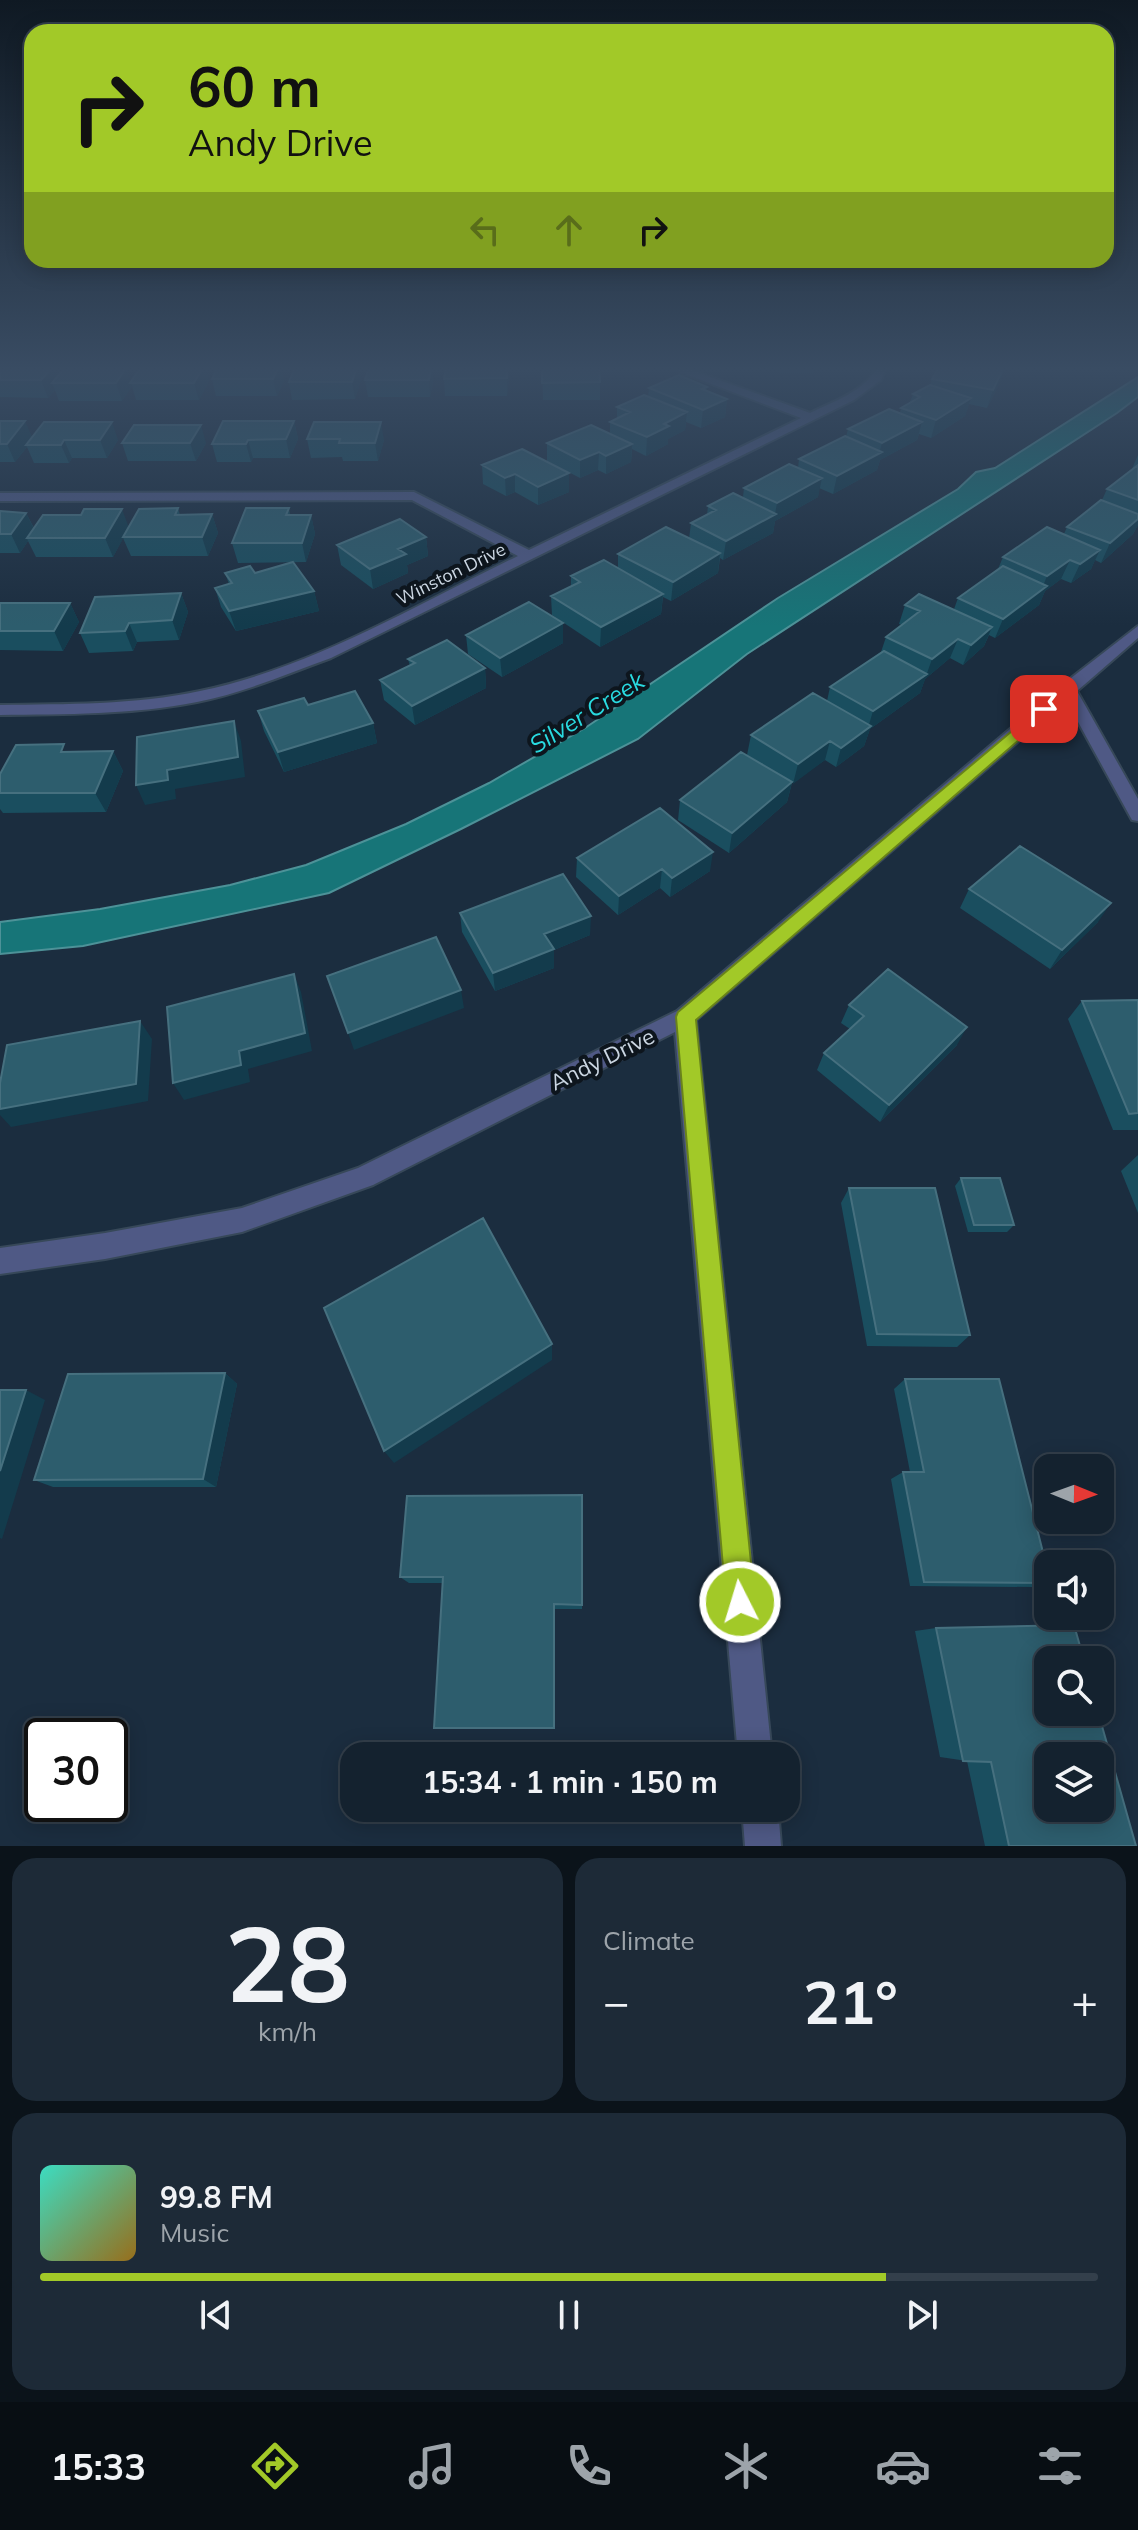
<!DOCTYPE html>
<html lang="en">
<head>
<meta charset="utf-8">
<style>
	:root { --surface:#14222f; --page:#1d2a37; --text:#f1f3f6; --muted:#9da4aa; --line:#333f4b; --accent:#a2c928 }
	body { margin:0; font-family:Mulish,sans-serif; background:var(--page); color:var(--text); height:100vh; display:flex; flex-direction:column; font-size:30px; white-space:nowrap }
	* { box-sizing:border-box; margin:0 }
	p { font-size:26px; color:var(--muted) }
	.icon { flex:none; width:44px; height:44px; fill:none; stroke:currentColor; stroke-width:2; stroke-linecap:round; stroke-linejoin:round }
	.map { position:relative; height:1846px; overflow:hidden }
	.panel { display:flex; flex-direction:column; gap:12px; padding:12px; background:#0b131a; flex:1 }
	.panel>* { flex:none }
	.top-card { position:absolute; left:24px; top:24px; width:1090px; height:244px; border-radius:24px; box-shadow:0 4px 20px #0003,0 0 0 2px var(--line); background:#a2c928; color:#111; overflow:hidden }
	.needle { width:52px; rotate:91deg }
	.tools { position:absolute; left:1034px; top:1454px; display:grid; gap:16px }
	.tools a { display:grid; place-items:center; width:80px; height:80px; border-radius:16px; background:var(--surface); box-shadow:0 4px 20px #0003,0 0 0 2px var(--line); font-size:40px }
	.speed { position:absolute; left:24px; top:1718px; display:flex; gap:16px; font-size:40px; font-weight:700; text-align:center }
	.speed>* { display:grid; place-content:center; width:104px; height:104px; border-radius:50%; background:var(--surface); box-shadow:0 4px 20px #0003,0 0 0 2px var(--line); line-height:1 }
	.speed .limit { border:4px solid #111; border-radius:12px; background:#fff; color:#111 }
	.pin { position:absolute; display:grid; place-items:center; width:68px; height:68px; color:#fff; margin:-34px; border-radius:16px; box-shadow:0 4px 12px #0006 }
	.me { position:absolute; width:88px; margin:-44px; rotate:355deg; stroke-linejoin:round; filter:drop-shadow(0 0 6px #0008) }
	.turn { display:flex; align-items:center; gap:28px; height:168px; padding:0 32px; font-size:36px }
	.turn .icon { width:104px; height:104px; stroke-width:2.5 }
	.turn b { display:block; font-size:56px; line-height:68px }
	.lanes { display:flex; align-items:center; height:76px; padding:0 32px; background:#0003; justify-content:center; gap:40px; direction:ltr }
	.lanes .off { opacity:.35 }
	.big { font-size:60px; font-weight:700; line-height:1.1 }
	.panel .tile { flex:1; display:flex; flex-direction:column; justify-content:center; gap:12px; min-width:0; padding:0 28px; border-radius:24px; background:var(--page) }
	.panel .dial { align-items:center; gap:0 }
	.dial b { font-size:104px; line-height:1 }
	.song { display:flex; align-items:center; gap:24px }
	.cover { width:96px; height:96px; border-radius:12px; background:linear-gradient(135deg,hsl(170 70% 55%),hsl(40 70% 35%)) }
	.played { height:8px; border-radius:4px; background:linear-gradient(90deg,var(--accent) 80%,var(--line) 80%) }
	.keys { display:flex; justify-content:space-around; direction:ltr }
	.heat { display:flex; justify-content:space-between; align-items:center; font-size:44px; direction:ltr }
	.panel .tiles { flex:1; display:grid; gap:12px; grid-template-columns:1fr 1fr }
	.tile:last-child { grid-column:span 2 }
	.trip { position:absolute; left:340px; top:1742px; width:460px; height:80px; border-radius:24px; background:var(--surface); box-shadow:0 4px 20px #0003,0 0 0 2px var(--line); font-weight:700; line-height:80px; text-align:center }
	.tabs { display:flex; height:128px; justify-content:space-around; align-items:center; background:#080e13; color:var(--muted) }
	.tabs .icon { width:56px; height:56px }
	.tabs .selected { color:var(--accent) }
	.tabs b { font-size:36px; color:var(--text) }
	.map>svg:first-child { display:block }
	.water { fill:#177578; stroke:#4d9298; stroke-width:2 }
	.lines { fill:none; stroke-linecap:round; stroke-linejoin:round }
	.street-casing { stroke:#374859; stroke-width:4 }
	.street { fill:#4f5985; fill-rule:evenodd }
	.wall { fill:#1a4e5f }
	.shaded-wall { fill:#133b4c }
	.building { fill:#2d5d6d; stroke:#46707f; stroke-width:2; fill-rule:evenodd }
	.route { fill:#a2c928; stroke:#69831a; stroke-width:2 }
	.labels { text-anchor:middle; stroke-width:8; stroke-linejoin:round; paint-order:stroke }
	.far-street-label { font-size:18px; fill:#cbd6e2; stroke:#0d151d }
	.street-label { font-size:22px; fill:#cbd6e2; stroke:#0d151d }
	.water-label { font-size:24px; font-style:italic; fill:#29dae0; stroke:#0d151d }
</style>
</head>
<body>
<div class="map">
<svg width="1138" height="1846" viewBox="0 0 1138 1846">
	<rect width="100%" height="100%" fill="#1b2d3f"/>
	<path class="water" d="M1138,377V397L1117,413L747,654L638,739L461,829L329,893L83,946L0,954V922L100,909L230,885L306,865L406,824L489,783L585,728L778,598L958,489L976,472L995,468Z"/>
	<g class="lines">
		<defs>
			<path id="street" d="M667,367H683L810,413C832,402 866,391 877,367H887L881,380L854,400L331,658C287,674 243,693 197,702C132,715 65,714 0,715V705C66,704 135,705 200,691C312,668 416,605 518,556L412,500L0,501V493L414,492L529,550L801,418Z
				M1138,626V638L1077,691L1138,799V821L1132,820L1066,700L696,1020L772,1756H738L675,1032L373,1185L242,1232L105,1259L0,1274V1248L105,1233L242,1208L358,1168L677,1011L1062,685Z
				M742,1808H778L781,1846H745Z"/>
		</defs>
		<use href="#street" class="street-casing"/>
		<use href="#street" class="street"/>
	</g>
	<path class="wall" d="M0,367H55L58,375L131,382L209,381L199,400H136L132,386L122,401H59L55,390L48,398L0,397Z
		M218,367H281L284,381L277,396H216L212,379Z
		M432,367L433,382L430,397H368L365,380Z
		M542,367L600,382V400H543Z
		M777,367H831V369H814L813,373H779Z
		M1005,367L999,384L987,408L969,404L965,416L931,438L919,434L917,440L880,460L877,470L833,494L819,488L818,497L775,521L773,533L723,560L720,558L718,573L671,601L663,597L661,614L600,647L552,615L551,596L571,586V576L618,568V554L689,539L691,523L707,515L708,506L743,497L744,488L798,468L799,459L846,437L848,429L900,413L901,408L910,402L913,394L930,385L932,379L949,369Z
		M509,377L507,396H445L444,379Z
		M361,380L355,399L292,400L289,382Z
		M707,387L706,391L727,399L725,417L701,428L686,422L685,430L668,439V444L646,456L632,449L631,462L606,474L598,470L580,478L547,461V443L610,433V422L617,418V407L648,397L649,388Z
		M0,421L32,437L118,440L107,458H72L69,463H34L27,447L15,462H0Z
		M294,421L298,439L290,458H253L251,462H217L212,444Z
		M307,439L384,440L378,461H343L342,457L311,458Z
		M122,443H206L196,461H128Z
		M522,449L569,492L538,505L515,492L506,496L483,484L482,465Z
		M1138,455V525L1133,534L1101,563L1095,560L1091,569L1071,583L1061,579L1045,591L1039,605L995,638L989,635L984,646L963,665L950,658L925,679L920,693L870,729L864,746L836,767L825,760L792,783L787,802L729,853L678,820L680,800L777,773L747,755L751,735L827,701L830,687L881,652L886,637L902,625L899,624L905,605L954,609L958,598L998,569L1003,557L1064,534L1067,527L1102,500L1107,489L1131,471Z
		M178,508L180,515L212,514L218,533L208,556H131L123,538L113,557H36L28,541L20,553H0V511L26,513L34,528L129,527Z
		M289,508L290,515H311L315,534L306,562L238,563L232,543Z
		M426,537L428,556L407,565L408,573L373,589L341,565L337,545Z
		M225,573H255L314,591L319,611L236,631L221,607L215,588L229,584Z
		M181,593L188,612L179,640L137,642L133,651L89,653L80,633Z
		M0,603H70L79,622L63,651L0,650Z
		M466,635L563,643L502,677L468,654Z
		M408,659L485,668L486,688L415,725L384,700L380,680L410,666Z
		M308,705L373,723L377,743L284,772L264,731L258,711Z
		M113,751L123,771L106,812L3,813L0,809V774L68,752Z
		M577,858L710,871L670,897L660,888L618,915L576,877Z
		M969,889L1098,922L1050,969L960,908Z
		M460,913L590,935L554,950V968L495,991L462,932Z
		M1138,1000V1130H1113L1068,1019L1082,1001Z
		M849,1005L957,1045L880,1122L817,1070L824,1053L850,1029L841,1023Z
		M1138,1155V1213L1121,1171Z
		M961,1178L1014,1225L1007,1232H968L955,1186Z
		M849,1188L970,1335L957,1347L867,1346L841,1203Z
		M225,1373L237,1384L216,1487H53L34,1480Z
		M905,1379L1048,1572V1584L1033,1587L910,1586L891,1479L903,1472H910L894,1389Z
		M407,1496L582,1605V1609H554V1726L443,1583H409L400,1577Z
		M936,1628L1136,1846H985L967,1761L940,1757L915,1631Z"/>
	<path class="shaded-wall" d="M53,367H55L61,383H52L55,390L48,398L41,380Z
		M203,367H206L209,381L199,400L194,383Z
		M279,367H281L284,381L277,396L273,379Z
		M357,367H359L361,380L355,399L352,382Z
		M431,367L433,382L430,397L429,380Z
		M507,367L509,377L507,396Z
		M1005,367L999,384L987,408L993,390Z
		M126,368L132,386L122,401L116,383Z
		M971,398L965,416L931,438L936,420Z
		M727,399L725,417L701,428L703,410Z
		M687,412L685,430L668,439V444L646,456L647,437L664,424Z
		M25,421L33,439L26,445L27,447L15,462L7,444Z
		M294,421L298,439L290,458L286,439Z
		M112,422L118,440L107,458L100,440Z
		M381,422L384,440L378,461L375,443Z
		M922,422L917,440L880,460L877,470L833,494L837,476L879,454L882,443Z
		M201,425L206,443L196,461L190,443Z
		M64,440L72,458L69,463L61,445Z
		M248,440L253,458L251,462L246,444Z
		M632,444L631,462L606,474V456Z
		M599,452L598,470L580,478V460Z
		M569,473V492L538,505V487Z
		M515,474V492L506,496L505,478Z
		M822,478L818,497L775,521L773,533L723,560L726,541L775,514L777,503Z
		M122,509L129,528L113,557L105,538Z
		M26,513L35,531L27,538L28,541L20,553L11,534Z
		M212,514L218,533L208,556L202,537Z
		M311,515L315,534L306,562L302,543Z
		M1138,519V525L1133,534L1101,563L1110,543Z
		M426,537L428,556L407,565L408,573L373,589L370,569L398,549Z
		M1100,550L1091,569L1071,583L1080,564Z
		M720,553L718,573L671,601L673,582Z
		M1070,560L1061,579L1045,591L1039,605L995,638L1003,619L1041,591L1047,576Z
		M314,591L319,611L236,631L229,611Z
		M181,593L188,612L179,640L172,620Z
		M663,594L661,614L600,647L601,627Z
		M70,603L79,622L63,651L54,631Z
		M129,623L137,642L133,651L125,631Z
		M563,623V643L502,677L500,658Z
		M992,627L984,646L963,665L971,645Z
		M958,639L950,658L925,679L932,659Z
		M485,668L486,688L415,725L412,706Z
		M927,674L920,693L870,729L864,746L836,767L841,748L868,728L873,711Z
		M234,721L241,741L245,777L175,789L176,799L145,805L136,785L167,770Z
		M373,723L377,743L284,772L278,752Z
		M830,741L825,760L793,784L798,764Z
		M113,751L123,771L106,812L95,793Z
		M792,782L787,802L729,853L732,833Z
		M713,852L710,871L670,897L672,878Z
		M662,869L660,888L618,915L619,896Z
		M1111,903L1098,922L1050,969L1062,950Z
		M591,916L590,935L554,950V968L495,991L493,973L544,934Z
		M294,974L301,992L312,1051L248,1069L250,1082L184,1100L173,1083L239,1051Z
		M461,990L464,1008L354,1050L348,1033Z
		M140,1021L152,1039L148,1101L11,1127L0,1115V1109Z
		M967,1027L957,1045L880,1122L889,1105Z
		M552,1344V1360L394,1463L384,1451Z
		M225,1373L237,1384L216,1487L203,1479Z
		M26,1390L45,1400L2,1539L0,1538V1471Z"/>
	<path class="building" d="M0,367H53L41,380H0Z
		M65,367L95,368H126L116,383H52Z
		M141,367H203L194,383H130Z
		M218,367H279L273,379H212Z
		M295,367H357L352,382H289Z
		M369,367H431L429,380H365Z
		M446,367H507V378L444,379Z
		M542,367H599L600,382L542,383Z
		M939,367L949,369L950,367H1004L993,390L932,379Z
		M679,375L707,387L702,389L727,399L703,410L649,388Z
		M930,385L971,398L936,420L901,408L920,397L913,394Z
		M644,395L687,412L664,424L669,426L647,437L610,422L630,412L617,407Z
		M889,409L922,422L882,443L848,429Z
		M0,421H25L7,444H0Z
		M223,421H294L286,439L248,440L246,444H212Z
		M44,422H112L100,440H64L61,445H26Z
		M314,422H381L375,443H339L340,439H307Z
		M134,425H201L190,443H122Z
		M591,425L632,444L606,456L599,452L580,460L547,443Z
		M845,436L882,452L837,476L799,459Z
		M522,449L569,473L538,487L515,474L505,478L482,465Z
		M789,464L822,478L777,503L744,488Z
		M1138,465V500L1107,489Z
		M733,493L776,514L726,541L691,523L716,510L708,506Z
		M1101,500L1138,514V519L1110,543L1067,527Z
		M178,508L175,515L212,514L202,537H123L139,509Z
		M246,508H289L286,515H311L302,543H232Z
		M84,509H122L105,538H27L43,515H81Z
		M0,511L26,513L11,534H0Z
		M400,519L426,537L398,549L406,554L370,569L337,545Z
		M666,527L720,553L673,582L618,554Z
		M1047,527L1100,550L1080,564L1070,560L1047,576L1003,557Z
		M604,560L663,594L601,627L551,596L580,582L571,576Z
		M293,562L314,591L229,611L215,588L232,583L225,573L250,566L255,573Z
		M1003,566L1047,586L1003,619L958,598Z
		M181,593L172,620L129,623L125,631L80,633L95,597Z
		M919,594L992,627L971,645L958,639L932,659L886,637L920,611L905,605Z
		M529,602L563,623L500,658L466,635Z
		M0,603H70L54,631H0Z
		M447,640L485,668L412,706L380,680L415,663L408,659Z
		M884,651L927,674L873,711L830,687Z
		M355,691L373,723L278,752L258,711L304,698L308,705Z
		M813,693L871,726L841,748L830,741L798,764L751,735Z
		M234,721L238,757L167,770L168,780L136,785L137,737Z
		M64,744L61,752L113,751L95,793H0V774L16,745Z
		M741,752L792,782L732,833L680,800Z
		M660,808L713,852L672,878L662,869L619,896L577,858Z
		M1020,846L1111,903L1062,950L969,889Z
		M563,874L591,916L544,934L554,949L493,973L460,913Z
		M436,937L461,990L348,1033L327,976Z
		M888,969L967,1027L889,1105L824,1053L864,1016L849,1005Z
		M294,974L305,1033L239,1051L241,1065L173,1083L167,1007Z
		M1138,1000V1113L1129,1114L1082,1001Z
		M140,1021L136,1084L0,1109V1083L7,1045Z
		M961,1178H1000L1014,1225H974Z
		M849,1188H935L970,1335L877,1334Z
		M483,1218L552,1344L384,1451L324,1308Z
		M225,1373L203,1479L34,1480L68,1374Z
		M905,1379H999L1048,1572V1583L924,1582L903,1472H924Z
		M0,1390H26L0,1471Z
		M582,1495V1605L554,1604V1728H434L443,1577H400L407,1496Z
		M1074,1625L1084,1660H1048V1712H1098L1136,1846H1009L991,1762L963,1761L936,1628ZM1048,1756H1100V1808H1048Z"/>
	<linearGradient id="sky" x2="0" y2="1"><stop stop-color="#0f1923"/><stop offset="0.59" stop-color="#394c63"/><stop offset="1" stop-color="#394c63" stop-opacity="0"/></linearGradient>
	<rect width="1138" height="626" fill="url(#sky)"/>
	<path class="route" d="M1044,704L1050,706V713L696,1020L755,1602L750,1612L740,1617L730,1612L726,1602L676,1017L678,1012Z"/>
	<g class="labels">
		<g class="far-street-label">
			<text transform="translate(451 574) rotate(-26)" y="6">Winston Drive</text>
		</g>
		<g class="street-label">
			<text transform="translate(602 1059) rotate(-26)" y="8">Andy Drive</text>
		</g>
		<g class="water-label">
			<text transform="translate(587 713) rotate(-32)" y="8">Silver Creek</text>
		</g>
	</g>
</svg>
<div class="tools">
<a><svg class="needle" viewBox="-14 -14 28 28"><path d="M0-13l5 13h-10z" fill="#e53935"/><path d="M0 13l5-13h-10z" fill="#9da4aa"/></svg></a>
<a><svg class="icon" aria-label="sound" viewBox="0 0 24 24"><path d="M4 9h4l5-4v14l-5-4H4zM17 9q2 3 0 6"/></svg></a>
<a><svg class="icon" aria-label="search" viewBox="0 0 24 24"><circle cx="10" cy="10" r="6"/><path d="M15 15l6 6"/></svg></a>
<a><svg class="icon" aria-label="layers" viewBox="0 0 24 24"><path d="M12 4l9 5-9 5-9-5zM3 14l9 5 9-5"/></svg></a>
</div>
<div class="speed"><div class="limit">30</div></div>
<div class="pin" style="left:1044px;top:709px;background:#d93025"><svg class="icon" aria-label="arrive" viewBox="0 0 24 24"><path d="M6 21V4h12l-3 4 3 4H6"/></svg></div>
<svg class="me" style="left:740px;top:1602px" viewBox="-20 -20 40 40"><circle r="17" fill="#a2c928" stroke="#fff" stroke-width="3"/><path d="M0-11L8 9 0 5-8 9z" fill="#fff"/></svg>
<div class="trip">15:34 · 1 min · 150 m</div>
<div class="top-card">
<div class="turn"><svg class="icon" aria-label="right" viewBox="0 0 24 24"><path d="M7 20v-9h11M14 6l5 5-5 5"/></svg><div><b>60 m</b>Andy Drive</div></div>
<div class="lanes"><svg class="icon off" aria-label="left" viewBox="0 0 24 24"><path d="M17 20v-9H6M10 6l-5 5 5 5"/></svg><svg class="icon off" aria-label="ahead" viewBox="0 0 24 24"><path d="M12 20V5M6 11l6-6 6 6"/></svg><svg class="icon" aria-label="right" viewBox="0 0 24 24"><path d="M7 20v-9h11M14 6l5 5-5 5"/></svg></div>
</div>
</div>
<section class="panel">
<div class="tiles">
<div class="tile dial"><b>28</b><p>km/h</p></div>
<div class="tile"><p>Climate</p>
<div class="heat"><a>−</a><b class="big">21°</b><a>+</a></div>
</div>
<div class="tile">
<div class="song"><i class="cover"></i><div><b>99.8 FM</b><p>Music</p></div></div>
<div class="played"></div>
<div class="keys"><svg class="icon" aria-label="previous" viewBox="0 0 24 24"><path d="M18 5L8 12l10 7zM5 5v14"/></svg><svg class="icon" aria-label="pause" viewBox="0 0 24 24"><path d="M8 5v14M16 5v14"/></svg><svg class="icon" aria-label="next" viewBox="0 0 24 24"><path d="M6 5l10 7-10 7zM19 5v14"/></svg></div>
</div>
</div>
</section>
<nav class="tabs">
<b>15:33</b>
<svg class="icon selected" aria-label="directions" viewBox="0 0 24 24"><path d="M12 3l9 9-9 9-9-9zM9 14v-3h6M13 9l2 2-2 2"/></svg>
<svg class="icon" aria-label="music" viewBox="0 0 24 24"><path d="M9 18V5l10-2v13"/><circle cx="6" cy="18" r="3"/><circle cx="16" cy="16" r="3"/></svg>
<svg class="icon" aria-label="phone" viewBox="0 0 24 24"><path d="M5 4h4l2 5-3 2q2 4 5 5l2-3 5 2v4C11 20 4 13 5 4z"/></svg>
<svg class="icon" aria-label="climate" viewBox="0 0 24 24"><path d="M12 3v18M4 7l16 10M4 17L20 7"/></svg>
<svg class="icon" aria-label="car" viewBox="0 0 24 24"><path d="M5 17H2v-5l4-1 3-4h7l3 4 3 1v5h-3M9 17h6M6 11h13"/><circle cx="7" cy="17" r="2"/><circle cx="17" cy="17" r="2"/></svg>
<svg class="icon" aria-label="filters" viewBox="0 0 24 24"><path d="M4 7h16M4 17h16"/><circle cx="9" cy="7" r="2"/><circle cx="15" cy="17" r="2"/></svg>
</nav>
</body>
</html>
